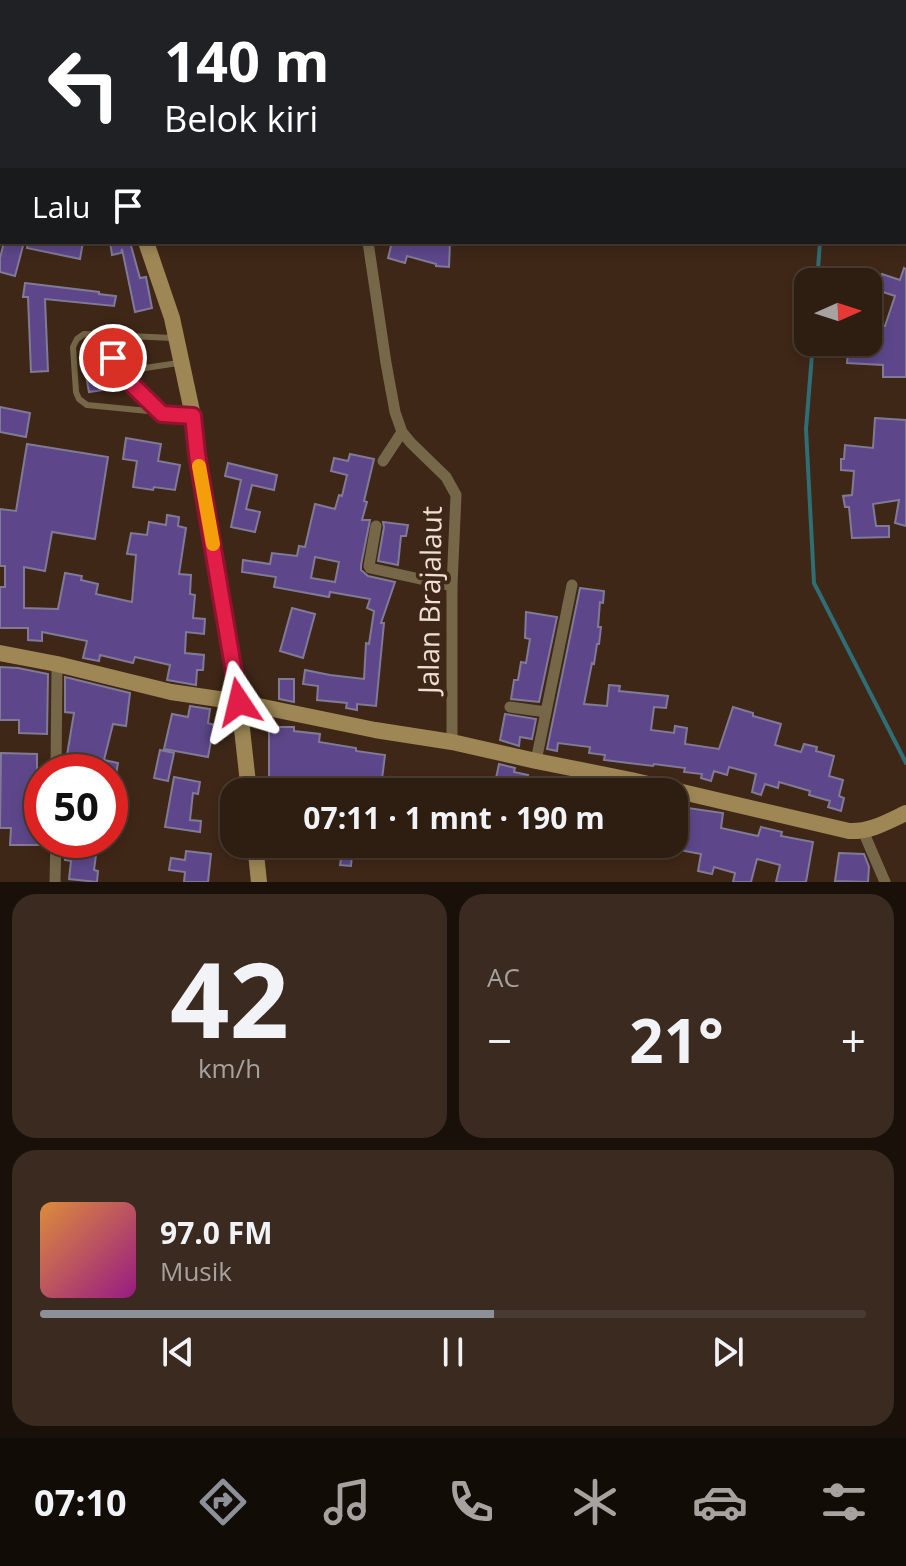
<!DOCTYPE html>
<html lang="id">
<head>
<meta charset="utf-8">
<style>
	:root { --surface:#2e1d11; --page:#3a2a1f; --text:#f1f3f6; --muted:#a7a29f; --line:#493b31; --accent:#8c9099 }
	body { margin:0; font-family:"Open Sans",sans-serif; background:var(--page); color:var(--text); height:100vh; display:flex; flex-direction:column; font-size:30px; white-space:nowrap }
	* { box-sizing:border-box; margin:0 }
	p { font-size:26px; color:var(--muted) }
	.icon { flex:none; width:44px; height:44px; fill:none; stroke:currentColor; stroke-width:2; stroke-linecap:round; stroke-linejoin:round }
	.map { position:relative; height:882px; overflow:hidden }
	.panel { display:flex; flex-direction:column; gap:12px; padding:12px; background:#191009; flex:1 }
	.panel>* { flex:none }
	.banner { position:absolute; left:0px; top:0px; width:906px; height:244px; box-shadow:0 4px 12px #0003,0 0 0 2px var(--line); background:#202124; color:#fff; overflow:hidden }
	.needle { width:52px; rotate:87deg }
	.fabs { position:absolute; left:794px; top:268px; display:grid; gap:16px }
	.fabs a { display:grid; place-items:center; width:88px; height:88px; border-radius:16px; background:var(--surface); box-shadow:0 4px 12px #0003,0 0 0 2px var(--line); font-size:40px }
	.speed { position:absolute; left:24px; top:754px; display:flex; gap:16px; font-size:40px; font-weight:700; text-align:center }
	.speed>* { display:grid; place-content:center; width:104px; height:104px; border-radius:50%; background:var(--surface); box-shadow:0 4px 12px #0003,0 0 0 2px var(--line); line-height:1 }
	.speed .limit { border:12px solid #d22; background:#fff; color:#111 }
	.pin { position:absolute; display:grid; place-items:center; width:68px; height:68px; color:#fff; margin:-34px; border:4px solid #fff; border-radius:50%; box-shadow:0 2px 8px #0007 }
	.me { position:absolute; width:88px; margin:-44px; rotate:350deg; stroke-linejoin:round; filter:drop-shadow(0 0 6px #0008) }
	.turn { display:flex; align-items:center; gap:28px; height:168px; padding:0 32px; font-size:36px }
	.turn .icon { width:104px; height:104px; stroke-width:2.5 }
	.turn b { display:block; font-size:56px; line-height:68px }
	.then { display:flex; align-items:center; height:76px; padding:0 32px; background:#0003; gap:16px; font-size:30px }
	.big { font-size:60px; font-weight:700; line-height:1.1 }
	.panel .widget { flex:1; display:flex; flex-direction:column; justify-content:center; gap:12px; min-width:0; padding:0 28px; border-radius:24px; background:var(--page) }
	.panel .dial { align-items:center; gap:0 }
	.dial b { font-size:104px; line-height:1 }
	.song { display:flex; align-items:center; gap:24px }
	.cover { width:96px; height:96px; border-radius:12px; background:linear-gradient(135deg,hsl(30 70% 55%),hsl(310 70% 35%)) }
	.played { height:8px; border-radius:4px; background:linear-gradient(90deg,var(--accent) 55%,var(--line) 55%) }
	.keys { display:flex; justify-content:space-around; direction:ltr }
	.heat { display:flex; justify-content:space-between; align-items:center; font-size:44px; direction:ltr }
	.panel .tiles { flex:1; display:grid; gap:12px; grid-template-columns:1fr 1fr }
	.widget:last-child { grid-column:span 2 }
	.trip { position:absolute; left:220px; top:778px; width:468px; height:80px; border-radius:24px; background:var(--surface); box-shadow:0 4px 12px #0003,0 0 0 2px var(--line); font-weight:700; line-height:80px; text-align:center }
	.menu { display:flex; height:128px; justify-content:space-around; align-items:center; background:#120c07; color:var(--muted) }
	.menu .icon { width:56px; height:56px }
	.menu .on { color:var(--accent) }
	.menu b { font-size:36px; color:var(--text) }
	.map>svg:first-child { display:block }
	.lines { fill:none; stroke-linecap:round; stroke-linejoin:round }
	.stream { stroke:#2e6e74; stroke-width:4 }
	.building { fill:#5d478a; stroke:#817a96; stroke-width:2; fill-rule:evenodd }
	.lane { stroke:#766748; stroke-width:6 }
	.street { stroke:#766748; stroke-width:11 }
	.secondary { stroke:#9e8755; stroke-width:16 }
	.route-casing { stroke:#92132f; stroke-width:20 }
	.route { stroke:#e11d48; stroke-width:14 }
	.slow { stroke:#f59e0b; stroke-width:14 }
	.labels { text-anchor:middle; stroke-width:8; stroke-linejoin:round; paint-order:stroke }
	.street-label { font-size:28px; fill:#efdfd5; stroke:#3e2717 }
</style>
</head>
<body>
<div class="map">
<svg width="906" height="882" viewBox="0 0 906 882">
	<rect width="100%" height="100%" fill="#3e2717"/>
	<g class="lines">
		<path class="stream" d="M809,2L810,0
			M817,282L820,242
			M813,342L806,429L814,583L906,763"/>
	</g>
	<path class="building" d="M4,242H24L15,276L0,272V258Z
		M28,242H83L80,259L27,248Z
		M110,242H130L140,278L146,277L152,308L135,312L122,249L121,253L112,255Z
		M392,242H450L449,267L436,266V264L407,256L405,263L388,258Z
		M904,268L906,269V377H883V365L847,363L849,342H868V325L885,326L895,296L877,290L882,274L900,280Z
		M25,283L99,292V294L116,296L114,306L45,299L48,371L31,372L28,297H23Z
		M102,344L110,389L89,392L81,348Z
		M0,407L30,413L26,437L0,432Z
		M875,418L906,420V526L895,523L899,500L873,504L876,526H889V537L852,538L849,507H845L843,496L852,495L854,471L841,470V459H844L845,445L873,448Z
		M126,438L161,444L158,461L180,465L175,490L154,487L153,490L133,487L137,461L123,459Z
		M27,444L108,457L95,539L52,532L45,571L24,567V608L58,609L65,573L82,576L81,580L98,584L96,594L132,602L136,555L127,554L131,533L147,535L149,522L166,525L167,515L179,517L178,526L186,528L179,574L191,575L190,594L195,595L193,618L205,619L204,634L186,632L185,653L204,655L203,670H197L196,685L167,680L170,665L157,662L135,657L133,663L100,655L99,661L83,658L87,641L42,632V641L28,640V628H0V587H5V566H0V509L16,511Z
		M350,454L374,459L364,501L367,502L362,520H370L361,565V570L368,576L395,582L381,623H384L376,706L357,704V710L346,708L347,703L317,700L318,686L303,684L305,670L330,675L364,679L366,643L369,644L374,611L367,608L370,599L330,592L329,597L274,587L276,577L242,572L243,560L270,564L272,553L297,556L299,546L305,547L315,504L335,509L339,495L342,496L347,475L331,471L334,458L348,461ZM315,557L339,562L335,582L311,578Z
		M228,463L277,475L274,490L252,485L246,509L260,512L255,532L231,527L241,480L225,476Z
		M383,522L408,525L406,536H401L398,565L378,561L384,527Z
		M580,588L604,591L603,603L600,602L598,627H601L599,644H597L594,664L592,663L584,704L607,706L609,685L620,686L619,691L668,696L666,708L654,707L651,730L674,733L675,726L687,728L685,744L719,749L733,707L753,713V716L781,724L775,745L801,752L804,744L817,747L816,751L834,756L829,776L843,780L839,796L844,798L841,811L828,807L830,801L809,795L810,791L779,782L778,788L765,784L761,795L752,792L756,774L729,767L727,775L714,771L711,781L701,778L702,774L684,772L685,768L654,764L653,766L604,760L605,755L589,753L590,747L558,743L557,751L547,749Z
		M292,608L315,614L303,658L280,651Z
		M526,612L557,617L539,702L511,699L514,680H518L521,662L526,663L530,639L525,638Z
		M0,667L18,668L48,674L47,734L19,733V720H0Z
		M65,677L130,693L126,726L113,724L104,760L118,763L116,774L98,771L99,767L66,761L74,713L65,712Z
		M279,679H294V702L279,699Z
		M190,706L210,709L208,723L214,725L208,757L164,749L172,714L188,717Z
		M505,714L536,719L532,739L520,737L519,746L500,740Z
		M269,727H294V731L320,734L319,742L356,748V751L385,755L382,779L389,780L388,792L366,790V792L269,791Z
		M160,750L174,753L168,781L154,778Z
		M1,753L37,754V796H42V845H10L11,828H0Z
		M499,764L515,768L514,772L528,775L526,780L562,787V792H493Z
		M174,777L200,782L198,794L193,793L190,820L201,821L200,832L165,827Z
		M674,806L723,813L721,828L758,836L761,827L782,832L781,836L813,842L806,882H776L780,865L757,859L751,882H733L735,873L714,867L712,874L698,871L701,854L674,849Z
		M68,840H98L94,870L98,871L97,882L69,879L71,861L65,860Z
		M318,844H353L351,866L340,865L341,859L317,856Z
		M186,851L211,854L208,882H184L185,872L169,870L171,858L185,860Z
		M839,853L864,854L869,867L868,882L835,881Z"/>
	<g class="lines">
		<path class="lane" d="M109,335C111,373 135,387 161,412
			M173,338L84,334L77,339L73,347L76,392L79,399L87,405L189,415
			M119,372L178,363"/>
		<path class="street" d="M368,242L386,363L395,412L402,432L411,443L446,477L456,495L452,586V742
			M383,461L402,432
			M376,526L369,566L370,568L452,586
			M510,707L546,712
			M536,761L572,585
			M56,772L57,664
			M863,831L885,882
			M55,882L56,840"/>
		<path class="secondary" d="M38,0L39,2
			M154,2L155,0
			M0,162L2,163
			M146,242L172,318L193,416L197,454L239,702L249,792
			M0,653L57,664L171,692L239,702L375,730L452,742L536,761L631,780L849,831C870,832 887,822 906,813
			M255,844L259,882"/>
	</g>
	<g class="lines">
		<defs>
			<path id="route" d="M113,358L119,372L162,414L193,416L197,454L239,702"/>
		</defs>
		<use href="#route" class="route-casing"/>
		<use href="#route" class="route"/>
		<path class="slow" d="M199,466L213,544"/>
	</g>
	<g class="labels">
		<g class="street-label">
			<text transform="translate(430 600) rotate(-89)" y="10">Jalan Brajalaut</text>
		</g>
	</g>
</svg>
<div class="fabs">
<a><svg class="needle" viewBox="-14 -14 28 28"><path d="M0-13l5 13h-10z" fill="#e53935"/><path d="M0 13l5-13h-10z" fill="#a7a29f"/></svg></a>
</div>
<div class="speed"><div class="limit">50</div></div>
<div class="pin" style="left:113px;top:358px;background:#d93025"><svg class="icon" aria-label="arrive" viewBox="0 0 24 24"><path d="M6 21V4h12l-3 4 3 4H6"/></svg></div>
<svg class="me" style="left:239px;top:702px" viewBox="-20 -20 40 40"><path d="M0-17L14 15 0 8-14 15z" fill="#e11d48" stroke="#fff" stroke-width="4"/></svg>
<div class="trip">07:11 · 1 mnt · 190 m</div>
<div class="banner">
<div class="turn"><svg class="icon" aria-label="left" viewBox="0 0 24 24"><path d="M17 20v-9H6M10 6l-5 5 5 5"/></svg><div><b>140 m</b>Belok kiri</div></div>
<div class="then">Lalu<svg class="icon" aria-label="arrive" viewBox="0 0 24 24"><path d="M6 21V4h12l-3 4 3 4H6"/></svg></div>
</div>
</div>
<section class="panel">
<div class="tiles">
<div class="widget dial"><b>42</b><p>km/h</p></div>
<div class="widget"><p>AC</p>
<div class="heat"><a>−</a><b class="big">21°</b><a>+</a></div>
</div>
<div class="widget">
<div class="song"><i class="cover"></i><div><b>97.0 FM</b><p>Musik</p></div></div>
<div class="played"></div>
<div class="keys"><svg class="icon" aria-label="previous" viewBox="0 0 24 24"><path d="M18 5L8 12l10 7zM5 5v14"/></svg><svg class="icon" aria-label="pause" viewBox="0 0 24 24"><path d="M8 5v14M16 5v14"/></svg><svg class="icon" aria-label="next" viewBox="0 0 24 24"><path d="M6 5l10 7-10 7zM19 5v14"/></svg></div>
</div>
</div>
</section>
<nav class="menu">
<b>07:10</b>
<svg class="icon on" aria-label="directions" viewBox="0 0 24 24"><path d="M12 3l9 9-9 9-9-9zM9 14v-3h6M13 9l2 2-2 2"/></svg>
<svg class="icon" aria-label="music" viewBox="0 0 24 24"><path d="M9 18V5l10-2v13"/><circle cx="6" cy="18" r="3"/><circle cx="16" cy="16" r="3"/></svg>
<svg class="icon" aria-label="phone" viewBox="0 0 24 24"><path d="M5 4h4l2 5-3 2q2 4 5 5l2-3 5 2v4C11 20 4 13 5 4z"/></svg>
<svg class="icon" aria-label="climate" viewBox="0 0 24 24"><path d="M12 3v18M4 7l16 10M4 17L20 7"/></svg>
<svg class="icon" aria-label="car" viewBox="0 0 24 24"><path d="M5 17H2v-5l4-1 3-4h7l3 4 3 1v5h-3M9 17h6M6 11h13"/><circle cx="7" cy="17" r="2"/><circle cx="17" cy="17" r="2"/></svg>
<svg class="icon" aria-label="filters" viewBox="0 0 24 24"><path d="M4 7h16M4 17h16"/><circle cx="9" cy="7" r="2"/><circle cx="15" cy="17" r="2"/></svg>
</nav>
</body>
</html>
